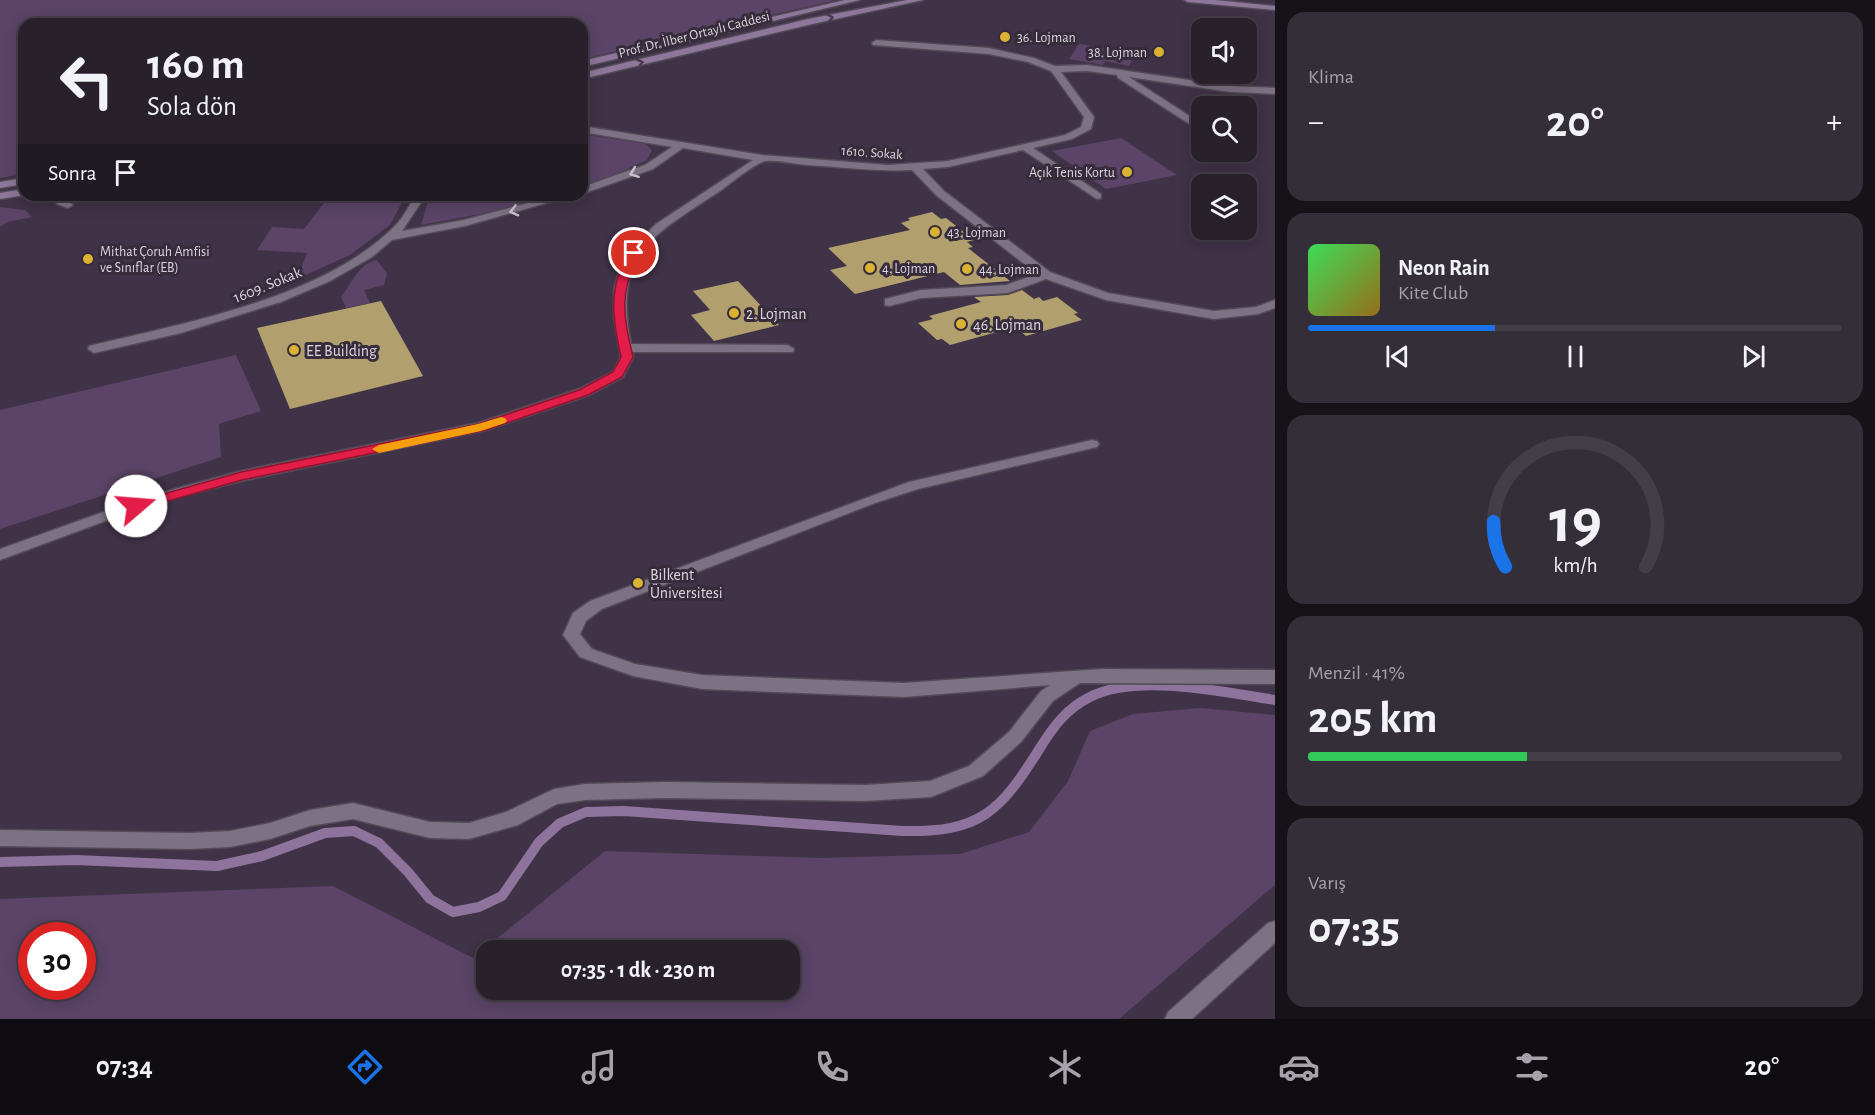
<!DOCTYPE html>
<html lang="tr">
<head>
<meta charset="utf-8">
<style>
	:root { --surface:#28212c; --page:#342e38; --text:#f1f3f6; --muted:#a5a3a9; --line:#443e48; --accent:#1a73e8 }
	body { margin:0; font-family:"Alegreya Sans",sans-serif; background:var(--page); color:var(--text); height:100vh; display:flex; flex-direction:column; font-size:22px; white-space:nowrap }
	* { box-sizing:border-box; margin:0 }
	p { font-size:20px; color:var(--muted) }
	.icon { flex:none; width:33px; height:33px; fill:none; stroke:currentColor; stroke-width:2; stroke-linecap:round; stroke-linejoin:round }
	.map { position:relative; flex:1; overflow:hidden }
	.drawer { display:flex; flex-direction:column; gap:12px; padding:12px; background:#161218; width:600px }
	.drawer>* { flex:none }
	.banner { position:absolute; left:18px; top:18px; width:570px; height:183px; border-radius:18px; box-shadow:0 3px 15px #0003,0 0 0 2px var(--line); background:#28212c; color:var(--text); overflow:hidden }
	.fabs { position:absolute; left:1191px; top:18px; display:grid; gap:12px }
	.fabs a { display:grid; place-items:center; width:66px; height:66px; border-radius:12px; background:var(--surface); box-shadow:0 3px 15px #0003,0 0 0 2px var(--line); font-size:30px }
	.speed { position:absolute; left:18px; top:922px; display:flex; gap:12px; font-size:30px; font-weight:700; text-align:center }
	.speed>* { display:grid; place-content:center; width:78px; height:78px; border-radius:50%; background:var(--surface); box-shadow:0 3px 15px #0003,0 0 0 2px var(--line); line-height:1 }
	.speed .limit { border:9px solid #d22; background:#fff; color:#111 }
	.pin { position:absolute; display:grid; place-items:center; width:51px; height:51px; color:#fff; margin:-26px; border:3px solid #fff; border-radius:50%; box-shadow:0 2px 6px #0007 }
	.me { position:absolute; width:66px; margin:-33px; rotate:72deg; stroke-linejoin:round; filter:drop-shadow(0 0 4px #0008) }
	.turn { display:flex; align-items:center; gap:21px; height:126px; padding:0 30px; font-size:27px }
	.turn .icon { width:78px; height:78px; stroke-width:2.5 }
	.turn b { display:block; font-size:42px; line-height:51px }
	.then { display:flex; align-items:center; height:57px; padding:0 30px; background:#0003; gap:12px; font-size:22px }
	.big { font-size:45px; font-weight:700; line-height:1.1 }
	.drawer .widget { flex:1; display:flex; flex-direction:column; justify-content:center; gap:9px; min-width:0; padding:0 21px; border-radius:18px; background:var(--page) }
	.drawer .dial { align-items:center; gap:0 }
	.dial svg { height:156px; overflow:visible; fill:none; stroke:var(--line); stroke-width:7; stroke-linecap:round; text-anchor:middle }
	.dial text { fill:var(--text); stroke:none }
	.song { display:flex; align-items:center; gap:18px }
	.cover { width:72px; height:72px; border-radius:9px; background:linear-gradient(135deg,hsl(130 70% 55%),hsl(40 70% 35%)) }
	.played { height:6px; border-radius:3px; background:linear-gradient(90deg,var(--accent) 35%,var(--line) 35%) }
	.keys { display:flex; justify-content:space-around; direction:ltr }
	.heat { display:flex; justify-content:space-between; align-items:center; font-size:33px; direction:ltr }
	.charge { height:9px; border-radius:4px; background:linear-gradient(90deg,#34c759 41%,var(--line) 0) }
	.trip { position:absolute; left:476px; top:940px; width:324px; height:60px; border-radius:18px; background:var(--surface); box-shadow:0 3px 15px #0003,0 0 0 2px var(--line); font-weight:700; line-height:60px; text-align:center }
	.dock { display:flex; height:96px; justify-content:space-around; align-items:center; background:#100d12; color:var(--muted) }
	.dock .icon { width:42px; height:42px }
	.dock .on { color:var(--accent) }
	.dock b { font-size:27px; color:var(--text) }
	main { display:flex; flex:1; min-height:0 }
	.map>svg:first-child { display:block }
	.built { fill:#403247; fill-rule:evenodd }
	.green { fill:#5b4467; fill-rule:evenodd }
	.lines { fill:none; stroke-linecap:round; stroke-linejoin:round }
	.stream { stroke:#8e739c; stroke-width:10 }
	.building { fill:#b19f6e }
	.street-casing { stroke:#524a57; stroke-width:3 }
	.secondary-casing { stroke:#524a57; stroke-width:3 }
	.street { fill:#7d7284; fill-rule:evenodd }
	.secondary { fill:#8e779a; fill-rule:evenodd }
	.oneway { stroke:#483b4e }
	.oneway2 { stroke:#c9c1cd }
	.route { fill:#e11d48; stroke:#92132f; stroke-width:1.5 }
	.slow { fill:#f59e0b }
	.poi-dot { fill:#dab333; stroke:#362c3b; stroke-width:2 }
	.labels { text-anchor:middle; stroke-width:6; stroke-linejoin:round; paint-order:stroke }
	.far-street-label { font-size:14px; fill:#dcd5df; stroke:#362c3b }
	.far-poi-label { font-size:14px; fill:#dcd5df; stroke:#362c3b; text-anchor:start }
	.street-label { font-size:16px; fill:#dcd5df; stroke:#362c3b }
	.poi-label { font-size:16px; fill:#dcd5df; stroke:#362c3b; text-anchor:start }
</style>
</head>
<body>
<main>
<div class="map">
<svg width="1275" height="1019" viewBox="0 0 1275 1019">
	<rect width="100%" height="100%" fill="#362c3b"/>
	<path class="built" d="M0,0H1275V1019H0ZM24,24H582V195H24ZM1202,28H1246V74H1202ZM1202,106H1246V152H1202ZM1202,184H1246V230H1202ZM32,936H82V987H32ZM486,951H789V990H486Z"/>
	<path class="green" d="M0,0H836L582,59V24H24V174L0,178Z
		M1079,44L1104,48L1102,53L1133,59L1129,66L1105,61L1103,65L1069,59Z
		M582,134L645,144L652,150L647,160L612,176L582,186Z
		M1121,138L1177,175L1106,189L1052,151Z
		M70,195H191L184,201L72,199Z
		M279,195H406L390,225L350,255L297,279L307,253L257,250L272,227L304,229L327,199Z
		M430,195H551L491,212L421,225Z
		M0,207L25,210L32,217L8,222L0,227Z
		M377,260L387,274L384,285L364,290L370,303L346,308L341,297C352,283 359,263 377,260Z
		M236,355L261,411L219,424L221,457L0,529V410Z
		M1201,708L1275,715V885L1119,1019H0V899L333,886L473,958L605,851L820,858L960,854L1029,832L1068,781L1090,731L1133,714ZM32,936H82V987H32ZM486,951H789V990H486Z"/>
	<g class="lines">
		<path class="stream" d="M0,862L76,860L217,866L262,856L325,833L354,831L379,843L408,872L430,899L453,912L479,907L502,896L539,842L560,823L586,812L624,811L902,831C980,833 1000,812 1040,748C1053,727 1067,708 1090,697C1137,673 1224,692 1275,700"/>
	</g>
	<path class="building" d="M932,212L941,219L946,218L974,240L967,242L973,247L968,248L1010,281L960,285L944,272L855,294L830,270L847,266L828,248L910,230L901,223L910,220L908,218Z
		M738,281L779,325L714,341L691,315L710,310L693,291Z
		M1022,290L1034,299L1039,297L1043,301L1057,297L1078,313L1074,314L1082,320L1026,336L1015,327L950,345L942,339L937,340L918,323L933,319L929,316L981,302L974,297L1008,295Z
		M381,301L423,376L290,409L257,328Z"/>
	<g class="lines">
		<defs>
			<path id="street" d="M876,40L989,48L1034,58L1055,66L1087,65L1230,86L1275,88V94L1230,92L1129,77L1202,124V132L1118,78L1117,75L1087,71L1061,72L1094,117L1091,129L1072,139L1033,148L1101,194V198L1097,199L1023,150L948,167L923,169L944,191L1050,272L1108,293L1214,311L1256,307L1275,300V308L1258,314L1214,319L1106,300L1046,279L1008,293L921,298L889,306L885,305V299L921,290L1006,285L1037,274L936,195L912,170C877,172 842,167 807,165C794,164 779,160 766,161C756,162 730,184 720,191C652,236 613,253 631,344L788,345L794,349L793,352H632L633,357L623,377L589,395L486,430L241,481L185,495L127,513L0,560V549L117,507L175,489L241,471L478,423L579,389L613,372L621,357L614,318V290L621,264L632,248L656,224L753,160L683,148L653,169L582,194V187L645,165L672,147L582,132V126L762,155L888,165L948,161L1065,135L1081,127L1084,117L1051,71L1028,62L989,54L873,45L872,43Z
				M1232,152H1244L1249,156L1244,159Z
				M51,195H61L73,205L68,208L57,204Z
				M416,195H426L402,231L464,220L558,195H575L465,226L392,240L372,257L330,281L281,302L181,333L94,353L88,349L89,346C184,323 325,298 396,225C404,217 409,205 416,195Z
				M1092,440L1097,441L1099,444L1097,447L918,489L875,503L602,609L586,621L580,634L592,649L635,664L702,675L904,683L1102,669L1275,670V684L1080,683L1053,701L1021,742L983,776L931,797L865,801L666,798L585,800L557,804L518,825L469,839L430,838L353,819L310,826L270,839L230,847L189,849L0,846V830L189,833L230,831L270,823L310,810L353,803L430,822L469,823L506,812L554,789L585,784L666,782L865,785L930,781L969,766L1009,732L1041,691L1050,685L904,697L702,689L633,676L580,657L563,635L573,613L590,601L909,482Z
				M1275,921V943L1192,1019H1165L1168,1012L1268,923Z"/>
			<path id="secondary" d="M845,0H860L582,67V61Z
				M907,0H923L808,25L582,79V73L808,19Z
				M1184,0H1215L1275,6V10L1188,2Z
				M24,178V184L0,188V182Z
				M24,189L25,195L0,199V193Z"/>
		</defs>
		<use href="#street" class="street-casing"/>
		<use href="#secondary" class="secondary-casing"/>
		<use href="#street" class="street"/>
		<use href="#secondary" class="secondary"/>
	</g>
	<defs><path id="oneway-chevron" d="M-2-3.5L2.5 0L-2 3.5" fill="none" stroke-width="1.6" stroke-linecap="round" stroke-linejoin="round" transform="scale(1.5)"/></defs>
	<g class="oneway">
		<use href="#oneway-chevron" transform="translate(829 18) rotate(-12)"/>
		<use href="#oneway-chevron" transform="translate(639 63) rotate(-14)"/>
	</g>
	<g class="oneway2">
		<use href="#oneway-chevron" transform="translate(634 173) rotate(159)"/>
		<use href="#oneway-chevron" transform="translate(514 211) rotate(166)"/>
	</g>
	<path class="route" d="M634,249L639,253C619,294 623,314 633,357L622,377L588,395L486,430L242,480L136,510L130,506L132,503L241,472L478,424L579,390L613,372L621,357C614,325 608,295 623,264C626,258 628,252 634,249Z"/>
	<path class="slow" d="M501,417L505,418L507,421L505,423L481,431L379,453L372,449L379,445L478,424Z"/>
	<g class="poi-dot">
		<circle cx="1005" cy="37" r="6"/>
		<circle cx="1159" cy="52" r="6"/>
		<circle cx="1127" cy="172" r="6"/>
		<circle cx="935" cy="232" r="6"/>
		<circle cx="88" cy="259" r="6"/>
		<circle cx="870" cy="268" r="6"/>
		<circle cx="967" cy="269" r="6"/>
		<circle cx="734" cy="313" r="6"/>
		<circle cx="961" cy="324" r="6"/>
		<circle cx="294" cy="350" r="6"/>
		<circle cx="638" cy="583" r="6"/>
	</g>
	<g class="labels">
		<g class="far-street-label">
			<text transform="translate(694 34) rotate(-14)" y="5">Prof. Dr. İlber Ortaylı Caddesi</text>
			<text transform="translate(872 152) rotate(4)" y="5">1610. Sokak</text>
		</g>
		<g class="far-poi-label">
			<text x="1017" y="42">36. Lojman</text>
			<text x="1147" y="57" text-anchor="end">38. Lojman</text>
			<text x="1115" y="177" text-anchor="end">Açık Tenis Kortu</text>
			<text x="947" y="237">43. Lojman</text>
			<text x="100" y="256">Mithat Çoruh Amfisi<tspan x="100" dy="16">ve Sınıflar (EB)</tspan></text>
			<text x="882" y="273">4. Lojman</text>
			<text x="979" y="274">44. Lojman</text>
		</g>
		<g class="street-label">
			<text transform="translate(267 284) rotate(-22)" y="6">1609. Sokak</text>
		</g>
		<g class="poi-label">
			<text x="746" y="319">2. Lojman</text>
			<text x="973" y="330">46. Lojman</text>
			<text x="306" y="356">EE Building</text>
			<text x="650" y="580">Bilkent<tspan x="650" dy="18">Üniversitesi</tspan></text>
		</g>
	</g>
</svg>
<div class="fabs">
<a><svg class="icon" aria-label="sound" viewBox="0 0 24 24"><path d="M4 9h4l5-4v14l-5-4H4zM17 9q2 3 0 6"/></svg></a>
<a><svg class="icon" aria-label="search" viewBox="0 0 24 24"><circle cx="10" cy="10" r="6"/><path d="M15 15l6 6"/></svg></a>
<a><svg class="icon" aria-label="layers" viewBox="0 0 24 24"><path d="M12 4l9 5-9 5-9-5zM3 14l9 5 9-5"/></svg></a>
</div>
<div class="speed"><div class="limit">30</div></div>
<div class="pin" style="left:634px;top:253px;background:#d93025"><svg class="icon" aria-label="arrive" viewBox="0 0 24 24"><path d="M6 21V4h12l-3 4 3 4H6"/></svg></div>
<svg class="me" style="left:136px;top:506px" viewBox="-20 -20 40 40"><circle r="19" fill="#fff"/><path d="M0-13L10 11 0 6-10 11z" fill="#e11d48"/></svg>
<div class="trip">07:35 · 1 dk · 230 m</div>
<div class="banner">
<div class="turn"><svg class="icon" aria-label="left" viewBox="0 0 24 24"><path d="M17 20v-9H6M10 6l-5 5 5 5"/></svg><div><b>160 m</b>Sola dön</div></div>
<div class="then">Sonra<svg class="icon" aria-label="arrive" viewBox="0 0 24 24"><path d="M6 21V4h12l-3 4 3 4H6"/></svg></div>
</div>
</div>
<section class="drawer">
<div class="widget"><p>Klima</p>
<div class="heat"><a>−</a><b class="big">20°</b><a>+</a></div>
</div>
<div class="widget">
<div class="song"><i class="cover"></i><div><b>Neon Rain</b><p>Kite Club</p></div></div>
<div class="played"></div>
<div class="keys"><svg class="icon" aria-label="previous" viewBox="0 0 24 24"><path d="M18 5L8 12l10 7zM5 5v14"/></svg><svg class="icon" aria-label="pause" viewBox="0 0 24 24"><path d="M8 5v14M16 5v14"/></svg><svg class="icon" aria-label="next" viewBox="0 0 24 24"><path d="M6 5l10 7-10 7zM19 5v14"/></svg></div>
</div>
<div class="widget dial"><svg viewBox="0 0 100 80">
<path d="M14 69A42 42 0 1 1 86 69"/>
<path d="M14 69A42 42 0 0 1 8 46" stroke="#1a73e8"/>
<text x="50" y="56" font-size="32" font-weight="700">19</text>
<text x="50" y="72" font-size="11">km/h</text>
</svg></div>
<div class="widget"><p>Menzil · 41%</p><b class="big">205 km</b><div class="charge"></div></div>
<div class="widget"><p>Varış</p><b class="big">07:35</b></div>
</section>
</main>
<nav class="dock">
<b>07:34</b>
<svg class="icon on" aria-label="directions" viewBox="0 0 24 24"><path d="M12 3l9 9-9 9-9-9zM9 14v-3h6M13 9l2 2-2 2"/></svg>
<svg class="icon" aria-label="music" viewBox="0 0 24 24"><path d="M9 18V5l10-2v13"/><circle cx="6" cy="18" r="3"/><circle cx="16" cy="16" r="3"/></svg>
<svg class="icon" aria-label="phone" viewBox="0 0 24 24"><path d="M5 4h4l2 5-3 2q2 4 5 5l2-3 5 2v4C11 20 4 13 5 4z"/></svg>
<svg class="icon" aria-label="climate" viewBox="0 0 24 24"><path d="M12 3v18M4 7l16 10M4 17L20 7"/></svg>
<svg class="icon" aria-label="car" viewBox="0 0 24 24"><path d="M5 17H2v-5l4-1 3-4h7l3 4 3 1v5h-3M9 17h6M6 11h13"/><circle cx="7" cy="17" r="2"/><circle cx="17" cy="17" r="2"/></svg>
<svg class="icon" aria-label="filters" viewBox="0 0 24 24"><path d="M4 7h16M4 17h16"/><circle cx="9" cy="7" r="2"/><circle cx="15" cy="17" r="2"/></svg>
<b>20°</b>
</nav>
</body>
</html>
